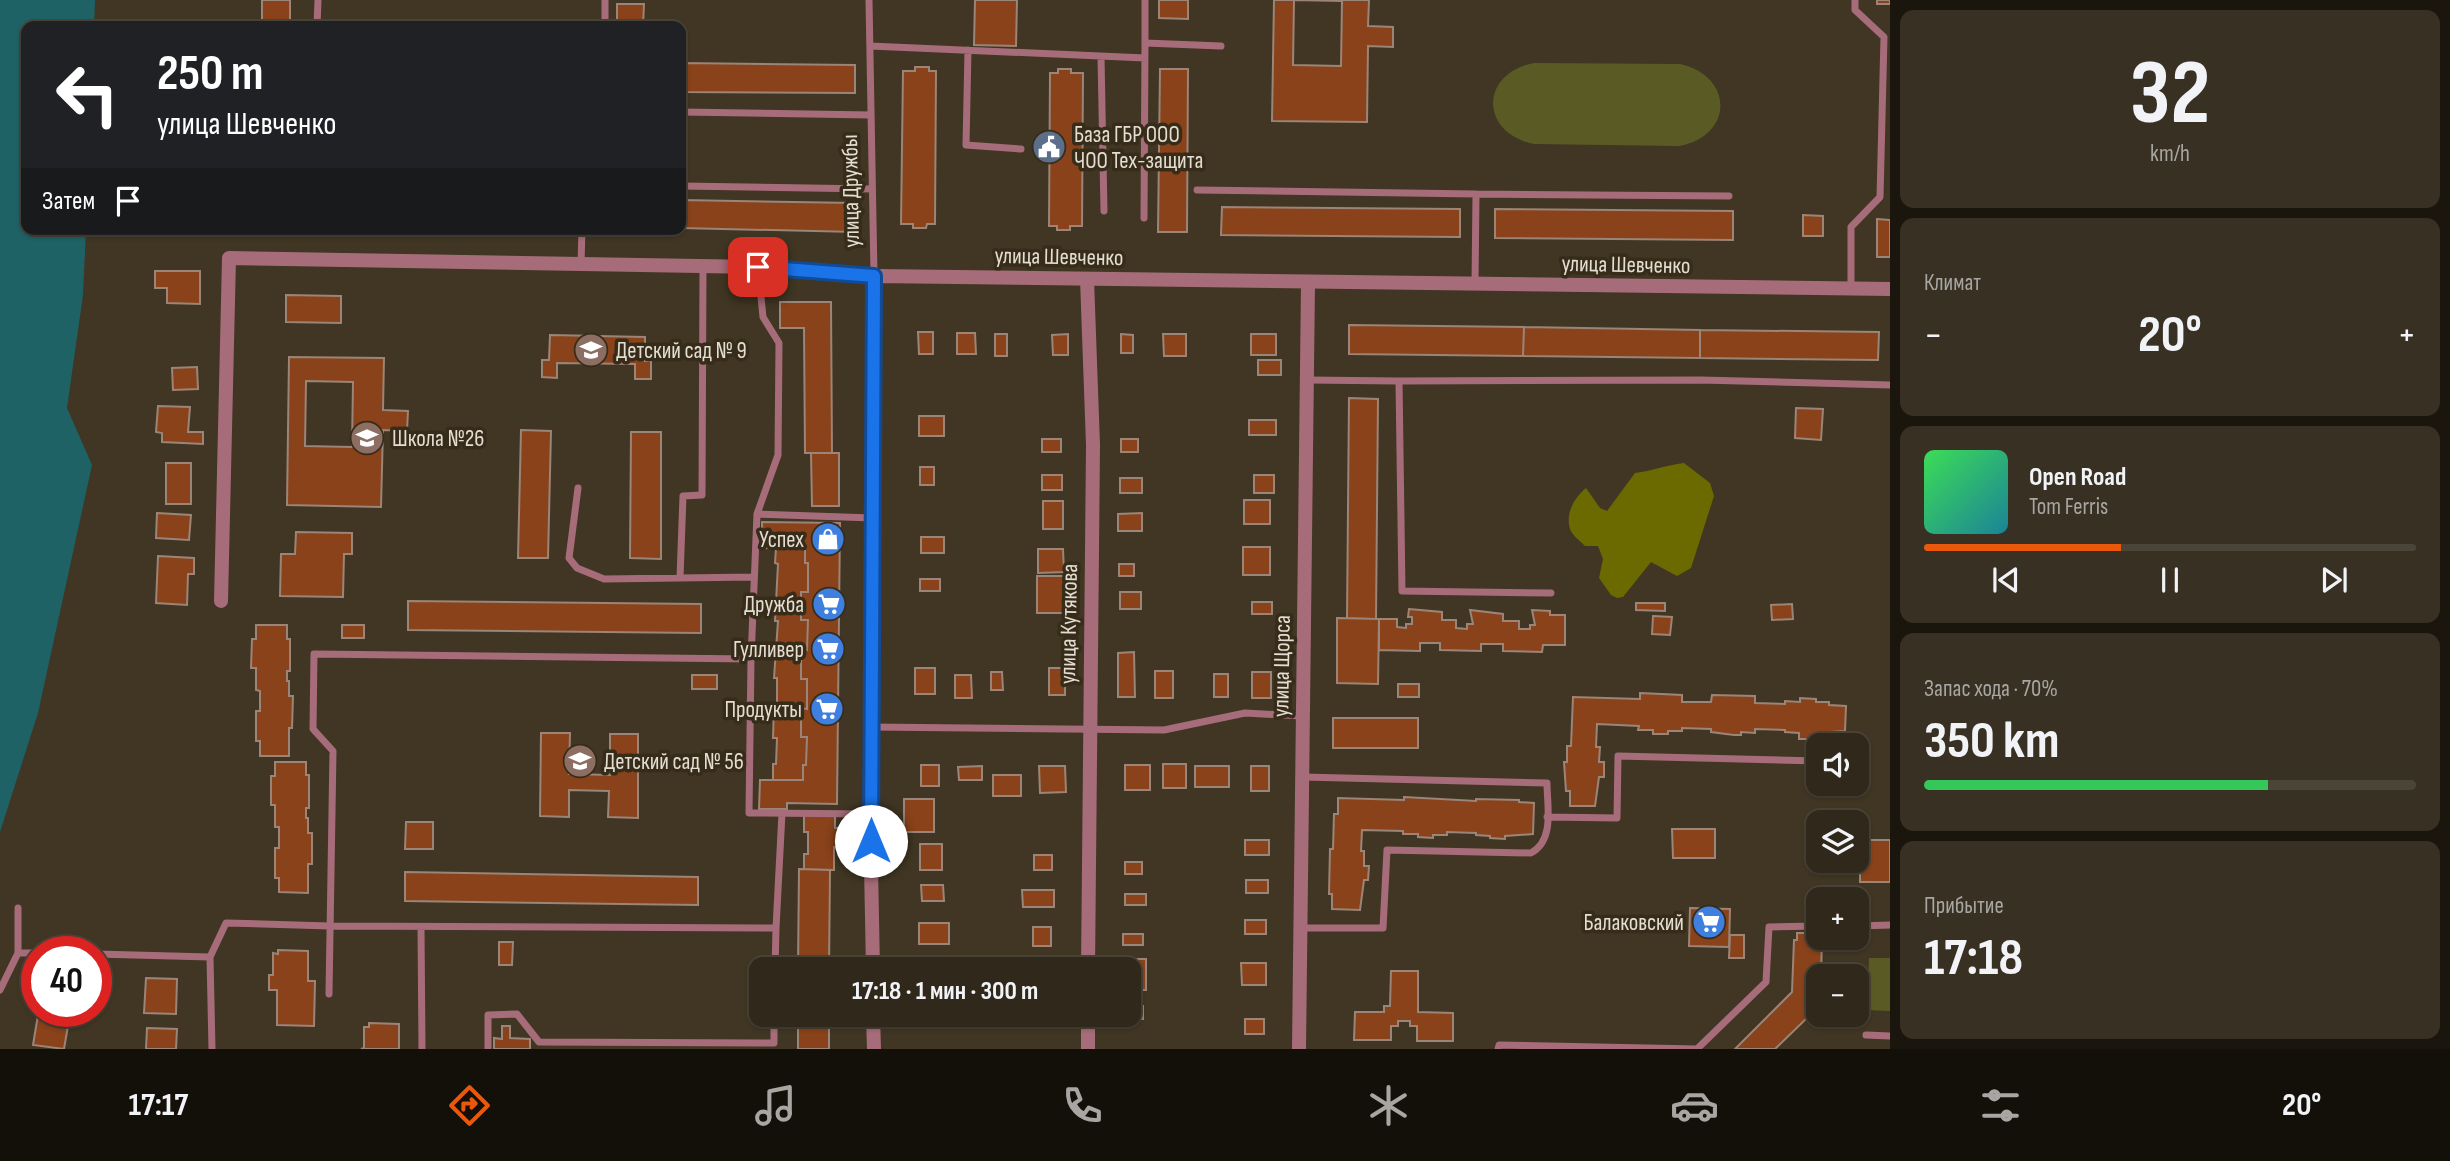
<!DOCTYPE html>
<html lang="ru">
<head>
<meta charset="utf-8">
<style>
	:root { --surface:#30281a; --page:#383023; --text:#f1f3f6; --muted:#a8a6a2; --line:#4b4439; --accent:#ea580c }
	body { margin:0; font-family:"Sofia Sans Condensed",sans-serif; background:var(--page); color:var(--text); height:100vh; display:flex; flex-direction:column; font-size:26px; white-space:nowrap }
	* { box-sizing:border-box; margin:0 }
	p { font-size:23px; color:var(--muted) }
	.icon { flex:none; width:38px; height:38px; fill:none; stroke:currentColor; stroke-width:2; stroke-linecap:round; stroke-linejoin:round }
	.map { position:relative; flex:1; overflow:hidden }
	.side { display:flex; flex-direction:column; gap:10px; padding:10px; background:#1a160e; width:560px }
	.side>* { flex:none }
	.guide { position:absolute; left:21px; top:21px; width:665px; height:214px; border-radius:14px; box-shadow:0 2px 5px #0004,0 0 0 2px var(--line); background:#202124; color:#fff; overflow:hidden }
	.fabs { position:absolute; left:1806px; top:733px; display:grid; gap:14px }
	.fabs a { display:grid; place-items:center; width:63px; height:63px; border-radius:14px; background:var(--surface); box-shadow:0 2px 5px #0004,0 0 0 2px var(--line); font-size:35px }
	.speed { position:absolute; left:21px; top:936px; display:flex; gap:14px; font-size:35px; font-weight:700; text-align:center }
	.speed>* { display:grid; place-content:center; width:91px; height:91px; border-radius:50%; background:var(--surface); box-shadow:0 2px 5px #0004,0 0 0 2px var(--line); line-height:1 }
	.speed .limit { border:10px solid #d22; background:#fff; color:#111 }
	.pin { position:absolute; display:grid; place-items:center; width:60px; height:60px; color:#fff; margin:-30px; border-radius:14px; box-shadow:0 4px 10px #0006 }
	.me { position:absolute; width:77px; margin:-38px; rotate:0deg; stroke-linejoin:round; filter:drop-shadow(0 0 5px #0008) }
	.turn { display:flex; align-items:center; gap:24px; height:147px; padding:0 21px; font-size:32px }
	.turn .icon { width:91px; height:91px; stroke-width:2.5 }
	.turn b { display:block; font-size:49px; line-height:60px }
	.then { display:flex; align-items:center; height:66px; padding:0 21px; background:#0003; gap:14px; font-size:26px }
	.big { font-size:52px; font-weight:700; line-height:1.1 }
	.side .card { flex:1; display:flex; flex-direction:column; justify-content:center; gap:10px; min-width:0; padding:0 24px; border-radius:14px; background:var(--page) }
	.side .dial { align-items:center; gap:0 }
	.dial b { font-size:91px; line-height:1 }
	.song { display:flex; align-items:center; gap:21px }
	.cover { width:84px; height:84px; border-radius:10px; background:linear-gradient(135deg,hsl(130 70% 55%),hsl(190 70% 35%)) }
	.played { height:7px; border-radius:4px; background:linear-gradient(90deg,var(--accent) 40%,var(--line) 40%) }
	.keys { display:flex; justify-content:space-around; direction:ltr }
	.heat { display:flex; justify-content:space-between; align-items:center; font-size:38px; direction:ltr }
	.charge { height:10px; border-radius:5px; background:linear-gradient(90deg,#34c759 70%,var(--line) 0) }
	.trip { position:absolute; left:749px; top:957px; width:392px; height:70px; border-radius:14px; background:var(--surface); box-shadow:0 2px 5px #0004,0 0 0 2px var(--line); font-weight:700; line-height:70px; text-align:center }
	.menu { display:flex; height:112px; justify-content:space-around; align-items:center; background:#13100a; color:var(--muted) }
	.menu .icon { width:49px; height:49px }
	.menu .selected { color:var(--accent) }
	.menu b { font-size:32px; color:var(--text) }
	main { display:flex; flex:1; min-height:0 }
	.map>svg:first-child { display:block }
	.green { fill:#5a5b24 }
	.forest { fill:#6a6a00 }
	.water { fill:#1e6266 }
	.building { fill:#894219; stroke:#9b8478; stroke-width:2; fill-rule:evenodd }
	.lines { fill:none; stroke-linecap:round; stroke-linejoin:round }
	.service { stroke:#a76c7a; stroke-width:7 }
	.minor { stroke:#a76c7a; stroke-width:14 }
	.tertiary { stroke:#a76c7a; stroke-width:14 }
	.route-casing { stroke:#114b97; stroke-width:18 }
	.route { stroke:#1a73e8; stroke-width:12 }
	.labels { text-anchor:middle; stroke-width:7; stroke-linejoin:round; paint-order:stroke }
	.poi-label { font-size:23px; fill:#e4ddd2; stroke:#362c19; text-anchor:end }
	.street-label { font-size:23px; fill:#e4ddd2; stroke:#362c19 }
</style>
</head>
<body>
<main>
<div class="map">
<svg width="1890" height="1049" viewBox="0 0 1890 1049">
	<rect width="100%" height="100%" fill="#403623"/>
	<path class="green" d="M1534,63L1680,64C1734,76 1734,136 1679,146L1534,144C1479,133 1480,73 1534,63Z
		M1869,958H1890V1011L1867,1010Z"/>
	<path class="forest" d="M1684,463L1710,483L1714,496L1691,568L1677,576L1651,562L1623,597L1617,598L1611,595L1599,578L1603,559L1598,546H1585C1580,541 1572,535 1570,529C1565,513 1575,497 1586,488L1600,508L1607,511L1635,473C1652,471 1666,465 1684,463Z"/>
	<path class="water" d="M0,0H95L94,26H26V229H86L83,295L67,408L92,465L38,713L0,832Z"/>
	<path class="building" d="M262,0H290V26H262Z
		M975,0H1017L1016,46L974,45Z
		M1159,0H1188V19L1159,18Z
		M1274,0H1369L1368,26L1393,27V47L1368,46L1367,122L1272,121ZM1294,0L1342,1L1341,66L1293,65Z
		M1877,0H1890V4H1877Z
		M617,4H644L643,26H617Z
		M681,63L855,65V93L681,92Z
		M915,67H929V71H936L935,224H927L926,228H913V224H901L903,71H915Z
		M1058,69H1071V73H1083L1082,226H1070V230H1057V226H1049L1050,73H1058Z
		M1160,69H1188L1187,232H1158Z
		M681,200L855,203V232L681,228Z
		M1222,207L1460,209V237L1221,235Z
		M1495,209L1733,211V240L1495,238Z
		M1803,215L1823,216V236H1803Z
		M1877,219L1890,220V257H1877Z
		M155,271H200V304L167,303V288H155Z
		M286,295L341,296V323L286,322Z
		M780,302H831L832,453H805L804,328H780Z
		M1349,325L1524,327L1523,356L1349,354Z
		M1524,327L1700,330V358L1523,356Z
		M1700,330L1879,332L1878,360L1700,358Z
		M918,332H933V354H919Z
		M957,333H975L976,354H957Z
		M995,334H1007V356H995Z
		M1068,334V355H1053L1052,335Z
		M1121,334L1133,335V353H1121Z
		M1163,334H1186V356H1164Z
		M1251,334H1276V355H1251Z
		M550,335L645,337V361H651V379H635V364L557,363V378L542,377V360H549Z
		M289,357L384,358L383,410L408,411L407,431L383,430L381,507L287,505ZM306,381L353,382L352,447L305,446Z
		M1258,360H1281V375H1258Z
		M197,367L198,389L173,390L172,368Z
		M1349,398L1378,399L1376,619L1347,618Z
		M158,406L190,407L188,432H203V444L162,442V433L156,432Z
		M1796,408L1823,409L1821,440L1795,438Z
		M919,416H944V436H919Z
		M1249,420H1276V435H1249Z
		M521,430L551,431L548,558H518Z
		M631,432H661V559L630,558Z
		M1042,439H1061V452H1042Z
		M1121,439H1138V452H1121Z
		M811,453H839V506H812Z
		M166,463H191V504H166Z
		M920,467H934V485H920Z
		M1042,475H1062V490H1042Z
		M1254,475H1274V493H1254Z
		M1120,478H1142V493H1120Z
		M1244,500H1270V524H1244Z
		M1043,501H1063V529H1043Z
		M157,513L191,515L189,540L156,538Z
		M1142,513V531H1118V514Z
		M762,522L840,523L837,804L787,803V809H759L760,780H803V765H806L807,737H801V708L807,709V679H801V649L807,650L808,620H801V592H808V563H805V549L762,548Z
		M296,532L352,533V554H344L343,597L280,596L281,554H295Z
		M921,537H944V553H921Z
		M1243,547H1270V575H1243Z
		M776,548L805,549V563H808V592H801V620H808L807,650L801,649V679H807V709L801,708V737H807L806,765H803V780H773V764H776L777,738H773L774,707H777V678H774L778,621H775L778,564L775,563Z
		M1038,549H1063L1064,572L1038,573Z
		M158,556L194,558V574H188L187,605L156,603Z
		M1119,564H1134V576H1119Z
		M1037,576H1066V613H1037Z
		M920,579H940V591H920Z
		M1120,592H1141V609H1120Z
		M408,601L701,604V633L408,630Z
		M1252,602H1272V614H1252Z
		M1636,603H1665V611L1636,610Z
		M1792,604L1793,619L1772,620L1771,605Z
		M1409,609L1442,612V620H1456V628L1467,629V624H1473L1470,610L1503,614V621H1519V629H1530V625H1535L1532,610L1550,611V615H1565V645H1543L1542,652L1503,651V644H1481V651L1440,650V643H1420V651L1379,650V619H1397V627L1406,628V624H1412V617H1408Z
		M1653,616L1672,617L1670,635L1652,634Z
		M1337,618L1379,619L1378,684L1337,683Z
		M256,625H287V639H290V671H287V681H289V696H293L292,728H289V756H260V741H256V711H260V691L256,690V668H251L252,639H256Z
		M342,625H364V638H342Z
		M1134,652L1135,697H1118V653Z
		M915,668H935V694H915Z
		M1049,668H1065V695H1049Z
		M1155,671H1173V698H1155Z
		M991,672H1002L1003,690H991Z
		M1252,672H1271V698H1252Z
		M1214,674H1228V697H1214Z
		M692,675H717V689H692Z
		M955,675H971L972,698H955Z
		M1398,684H1419V697H1398Z
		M1640,693L1682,695V702H1711L1712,695L1755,696V703L1785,704V701L1800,702V698L1816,699V702H1829V705L1846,706L1845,731L1815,733V739H1799V733L1785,732V730L1755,729V733L1741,732V735H1734L1711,732V729L1682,728V731H1668V734H1653V730H1638L1639,726L1597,724L1596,747H1600L1599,762H1604V777H1599L1595,806H1570V791H1566L1564,762H1567V746H1571L1573,697L1640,699Z
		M1333,718H1418V748H1333Z
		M541,733H570L569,774L610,775V734H638V818L608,817L609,791L569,790V817L540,816Z
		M275,762H306V775H309V808H306V818H308V833H312V864H308V893L279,892V878H275V848H279V827H275V805H271V776H275Z
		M1163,764H1186V788H1163Z
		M921,765H939V786H921Z
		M1125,765H1150V790H1125Z
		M982,766V780H959L958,767Z
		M1039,766H1065L1066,792L1040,793Z
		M1195,766H1229V787H1195Z
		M1251,766H1269V791H1251Z
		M993,775H1021V796H993Z
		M1404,797L1476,801V799L1519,800V802L1534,803L1533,834L1505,836V839L1490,838V836L1476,835V833L1447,832V835H1433V838L1418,837V834H1403V831L1362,830L1361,851H1364V866H1369L1368,880H1364L1360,910L1332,909V894H1329L1330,849H1333L1334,814H1338V798L1404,800Z
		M904,799H934V832H904Z
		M804,814L835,815V828H839V847H834V870L804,869V854H808V832H804Z
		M406,822H433V849H405Z
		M1672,829H1715V858H1673Z
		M1245,840H1269V855H1245Z
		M1860,840H1890V882H1860Z
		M920,844H942V870H920Z
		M1034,855H1052V870H1034Z
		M1125,862H1142V874H1125Z
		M799,869L830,870L829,970H798Z
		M405,872L698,877V905L405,901Z
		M1246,880H1268V893H1246Z
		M921,885H943L944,901H922Z
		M1022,890H1054V907H1023Z
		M1125,894H1146V905H1125Z
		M1690,908L1730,909L1729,947L1689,946Z
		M1245,920H1266V934H1245Z
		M919,923H949V944H919Z
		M1033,927H1051V946H1033Z
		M1797,933H1818V938H1822L1821,976H1818V984L1808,1017L1775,1049H1735L1792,992L1794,940H1797Z
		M1123,934H1143V945H1123Z
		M1730,935H1744V958H1729Z
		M499,942H513L512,965H499Z
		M278,950L308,951V981H315L314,1026L277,1025V990H269V975H273V953L278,954Z
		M919,957H941V970H919Z
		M1124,959H1146V990H1129V970H1124Z
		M1241,963H1266V985H1242Z
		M1391,971H1418V1012L1453,1013V1041H1417V1026H1410V1021H1398V1026H1391V1040H1354L1355,1012H1384V1006H1390Z
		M146,978L177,979L176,1014L144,1013Z
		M1129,1006H1143V1019H1125V1015H1129Z
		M38,1015L69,1020L64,1049L33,1045Z
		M798,1015H829V1049H798Z
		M918,1015H942V1018H918Z
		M1245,1019H1264V1034H1245Z
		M369,1023L399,1024V1049H361L364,1048V1027H369Z
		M502,1026H510V1038L530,1039V1049H494V1038L502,1039Z
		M147,1028L177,1029L176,1049H146Z"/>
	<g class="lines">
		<path class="service" d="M605,0V26
			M869,0L874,275
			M1145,0V43
			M317,26L318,0
			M870,46L1145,58
			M968,50L966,145L1021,149
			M1101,57L1104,211
			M681,112L871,115
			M681,186L872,189
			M1197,190L1476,194L1475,284
			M1476,194L1729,196
			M1144,218L1145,43L1221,46
			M581,264L582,229
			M1851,288V227L1880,197L1884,37L1855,10V0
			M1307,380L1399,381L1402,591L1551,593
			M1399,381L1701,380L1890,385
			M578,488L569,558L577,568L604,579L754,577
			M757,514L873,518
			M680,578L683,496L702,495L703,267
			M751,659L749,813L870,814
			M871,727L1164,730L1245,713L1302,716
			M1547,817L1617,818L1618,756L1818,761
			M1857,926L1890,925
			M421,927L422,1049
			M1300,928H1383L1387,850L1531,853C1555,840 1547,806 1547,783L1303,777
			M18,953H37
			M96,954L210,957
			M775,970L776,928
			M0,990L18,953V908
			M329,994L333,751L313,729L314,654L751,659L757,514L778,455L779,343L763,317L758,267
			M1866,1035L1890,1036
			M212,1049L210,957L226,923L330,926L776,928L782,813
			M488,1049V1015L517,1014L539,1042L774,1043V1015
			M1498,1049L1499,1045L1697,1049L1766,982L1769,927L1818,926"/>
		<path class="minor" d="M1087,279L1093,445L1088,970
			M221,601L229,258L758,267L874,276
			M1088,1049V1015
			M1299,1049L1308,283"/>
		<path class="tertiary" d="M873,970L870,814L874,276L1890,289
			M873,1015L874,1049"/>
	</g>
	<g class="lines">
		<defs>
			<path id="route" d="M758,267L874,276L871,841"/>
		</defs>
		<use href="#route" class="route-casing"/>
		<use href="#route" class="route"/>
	</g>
	<defs>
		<symbol id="civic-disc" viewBox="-11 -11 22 22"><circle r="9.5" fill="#5c6f8a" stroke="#362c19"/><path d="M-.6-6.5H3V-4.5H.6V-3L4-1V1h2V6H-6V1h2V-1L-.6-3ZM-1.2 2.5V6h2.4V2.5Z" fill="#fff"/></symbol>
		<symbol id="school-disc" viewBox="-11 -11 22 22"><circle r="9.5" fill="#8d6e63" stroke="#362c19"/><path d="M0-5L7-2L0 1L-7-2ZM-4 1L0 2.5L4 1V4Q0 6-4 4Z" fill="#fff"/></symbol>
		<symbol id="shop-disc" viewBox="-11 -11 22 22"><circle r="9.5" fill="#3f7fe0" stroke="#362c19"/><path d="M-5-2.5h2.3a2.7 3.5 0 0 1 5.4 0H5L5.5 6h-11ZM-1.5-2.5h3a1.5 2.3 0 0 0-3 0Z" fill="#fff"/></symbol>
		<symbol id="supermarket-disc" viewBox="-11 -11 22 22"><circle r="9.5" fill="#3f7fe0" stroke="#362c19"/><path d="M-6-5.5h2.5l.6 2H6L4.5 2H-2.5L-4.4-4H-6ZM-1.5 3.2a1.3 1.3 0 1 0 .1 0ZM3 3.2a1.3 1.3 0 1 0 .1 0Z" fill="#fff"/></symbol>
	</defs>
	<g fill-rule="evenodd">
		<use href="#civic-disc" x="1030" y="128" width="38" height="38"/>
		<use href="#school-disc" x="572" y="331" width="38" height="38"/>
		<use href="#school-disc" x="348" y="419" width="38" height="38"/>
		<use href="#shop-disc" x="809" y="520" width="38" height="38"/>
		<use href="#supermarket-disc" x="810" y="585" width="38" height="38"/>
		<use href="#supermarket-disc" x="809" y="630" width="38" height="38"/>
		<use href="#supermarket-disc" x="808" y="690" width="38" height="38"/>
		<use href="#school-disc" x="561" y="742" width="38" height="38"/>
		<use href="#supermarket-disc" x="1690" y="903" width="38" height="38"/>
	</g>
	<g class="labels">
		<g class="poi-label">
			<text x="1074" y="142" text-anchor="start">База ГБР ООО<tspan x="1074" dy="26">ЧОО Тех-защита</tspan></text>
			<text x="616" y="358" text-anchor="start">Детский сад № 9</text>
			<text x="392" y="446" text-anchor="start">Школа №26</text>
			<text x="804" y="547">Успех</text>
			<text x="804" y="612">Дружба</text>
			<text x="804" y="657">Гулливер</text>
			<text x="802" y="717">Продукты</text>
			<text x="604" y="769" text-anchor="start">Детский сад № 56</text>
			<text x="1684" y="930">Балаковский</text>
		</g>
		<g class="street-label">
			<text transform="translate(850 191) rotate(-91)" y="8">улица Дружбы</text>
			<text transform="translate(1059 256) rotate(1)" y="8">улица Шевченко</text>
			<text transform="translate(1626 264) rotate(1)" y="8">улица Шевченко</text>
			<text transform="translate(1068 624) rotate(-89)" y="8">улица Кутякова</text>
			<text transform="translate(1281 666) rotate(-89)" y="8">улица Щорса</text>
		</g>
	</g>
</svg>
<div class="fabs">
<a><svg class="icon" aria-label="sound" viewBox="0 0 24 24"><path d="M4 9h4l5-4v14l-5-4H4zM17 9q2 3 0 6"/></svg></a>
<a><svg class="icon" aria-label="layers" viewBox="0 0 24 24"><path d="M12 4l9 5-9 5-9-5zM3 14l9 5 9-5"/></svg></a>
<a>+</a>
<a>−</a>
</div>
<div class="speed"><div class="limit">40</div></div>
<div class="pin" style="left:758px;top:267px;background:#d93025"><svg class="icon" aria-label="arrive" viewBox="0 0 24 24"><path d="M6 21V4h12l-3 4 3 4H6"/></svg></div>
<svg class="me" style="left:871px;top:841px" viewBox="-20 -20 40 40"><circle r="19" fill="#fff"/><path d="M0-13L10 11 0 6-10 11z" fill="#1a73e8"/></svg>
<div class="trip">17:18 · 1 мин · 300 m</div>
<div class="guide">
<div class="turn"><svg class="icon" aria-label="left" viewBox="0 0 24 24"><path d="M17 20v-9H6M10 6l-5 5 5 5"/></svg><div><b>250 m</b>улица Шевченко</div></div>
<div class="then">Затем<svg class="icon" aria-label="arrive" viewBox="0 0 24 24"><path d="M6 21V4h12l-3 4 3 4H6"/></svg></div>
</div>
</div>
<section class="side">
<div class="card dial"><b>32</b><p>km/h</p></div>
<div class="card"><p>Климат</p>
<div class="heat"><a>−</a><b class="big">20°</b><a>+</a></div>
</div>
<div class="card">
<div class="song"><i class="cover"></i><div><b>Open Road</b><p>Tom Ferris</p></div></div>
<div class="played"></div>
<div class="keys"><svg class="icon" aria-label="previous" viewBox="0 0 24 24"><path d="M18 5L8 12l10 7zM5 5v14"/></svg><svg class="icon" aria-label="pause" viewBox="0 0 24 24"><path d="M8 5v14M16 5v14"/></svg><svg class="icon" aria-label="next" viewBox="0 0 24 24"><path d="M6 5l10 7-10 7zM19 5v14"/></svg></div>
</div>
<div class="card"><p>Запас хода · 70%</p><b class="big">350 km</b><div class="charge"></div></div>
<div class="card"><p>Прибытие</p><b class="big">17:18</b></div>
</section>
</main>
<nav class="menu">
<b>17:17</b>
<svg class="icon selected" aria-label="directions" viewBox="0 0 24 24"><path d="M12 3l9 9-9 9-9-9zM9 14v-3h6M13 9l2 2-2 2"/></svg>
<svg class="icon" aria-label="music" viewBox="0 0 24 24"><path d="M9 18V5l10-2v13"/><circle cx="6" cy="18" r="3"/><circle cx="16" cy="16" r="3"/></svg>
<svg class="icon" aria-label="phone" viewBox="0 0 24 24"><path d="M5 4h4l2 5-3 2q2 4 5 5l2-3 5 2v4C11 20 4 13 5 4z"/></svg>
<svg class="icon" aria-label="climate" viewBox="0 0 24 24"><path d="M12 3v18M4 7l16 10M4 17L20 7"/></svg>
<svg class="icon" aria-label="car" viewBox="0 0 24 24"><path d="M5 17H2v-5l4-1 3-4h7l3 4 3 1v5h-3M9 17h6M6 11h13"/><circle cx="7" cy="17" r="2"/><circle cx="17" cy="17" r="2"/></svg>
<svg class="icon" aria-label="filters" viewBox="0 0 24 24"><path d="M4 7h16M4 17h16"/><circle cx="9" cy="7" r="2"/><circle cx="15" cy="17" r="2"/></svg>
<b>20°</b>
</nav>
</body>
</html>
